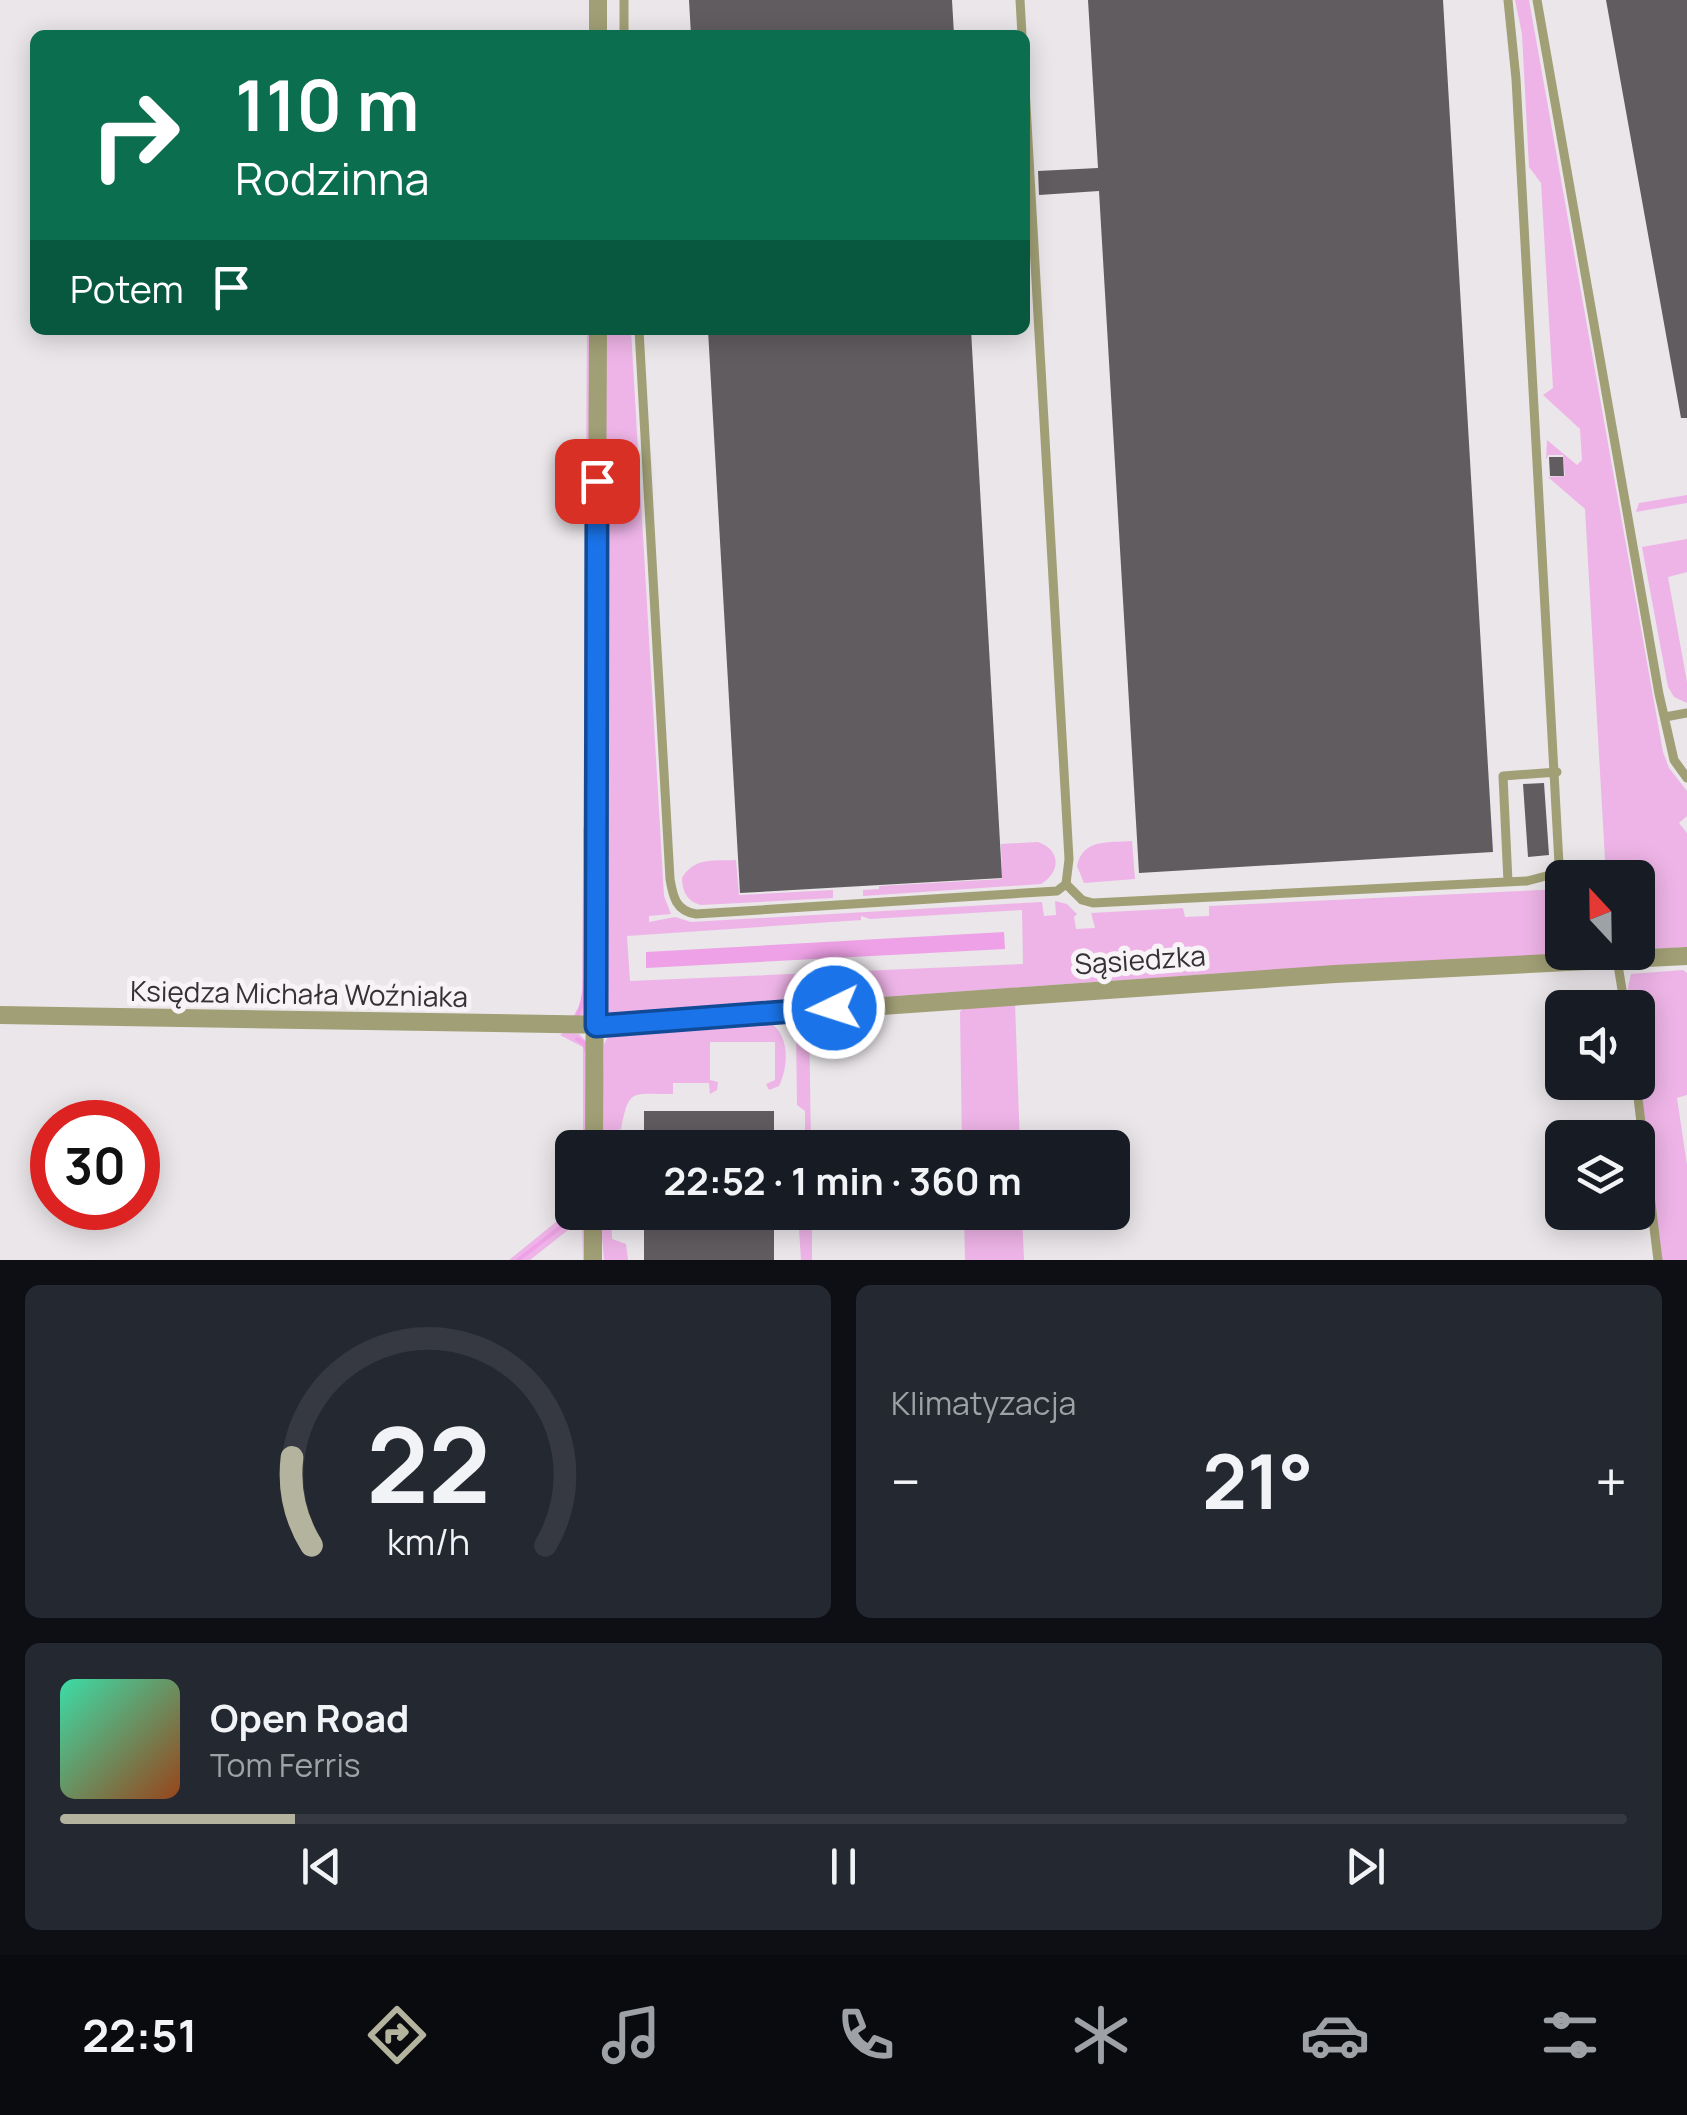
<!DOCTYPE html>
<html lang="pl">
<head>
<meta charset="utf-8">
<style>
	:root { --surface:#171b24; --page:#242831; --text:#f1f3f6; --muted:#9ea1a6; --line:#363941; --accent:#b4b39e }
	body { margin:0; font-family:Manrope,sans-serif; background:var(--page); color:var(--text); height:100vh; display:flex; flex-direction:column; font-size:38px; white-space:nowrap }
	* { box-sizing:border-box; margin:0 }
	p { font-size:32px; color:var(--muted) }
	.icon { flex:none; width:55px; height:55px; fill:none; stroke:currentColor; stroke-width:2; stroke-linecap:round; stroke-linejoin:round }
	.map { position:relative; height:1260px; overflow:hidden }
	.sheet { display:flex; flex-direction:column; gap:25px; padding:25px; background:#0d0f14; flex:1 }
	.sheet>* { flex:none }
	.guide { position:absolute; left:30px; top:30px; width:1000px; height:305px; border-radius:15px; box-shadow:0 5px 25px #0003; background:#0b6e4f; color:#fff; overflow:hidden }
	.needle { width:65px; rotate:338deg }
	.controls { position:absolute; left:1545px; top:860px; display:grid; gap:20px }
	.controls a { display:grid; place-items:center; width:110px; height:110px; border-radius:15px; background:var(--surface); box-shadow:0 5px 25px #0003; font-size:50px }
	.speed { position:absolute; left:30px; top:1100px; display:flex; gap:20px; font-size:50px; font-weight:700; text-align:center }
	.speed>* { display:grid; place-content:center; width:130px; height:130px; border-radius:50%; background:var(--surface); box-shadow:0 5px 25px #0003; line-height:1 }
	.speed .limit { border:15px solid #d22; background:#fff; color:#111 }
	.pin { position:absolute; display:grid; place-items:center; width:85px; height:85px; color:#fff; margin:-42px; border-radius:20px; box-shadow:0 5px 15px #0006 }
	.me { position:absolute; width:110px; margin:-55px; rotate:266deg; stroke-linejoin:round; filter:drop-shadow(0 0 8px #0008) }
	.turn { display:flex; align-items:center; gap:35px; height:210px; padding:0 40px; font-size:45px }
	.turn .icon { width:130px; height:130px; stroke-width:2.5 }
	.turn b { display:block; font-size:70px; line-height:85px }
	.then { display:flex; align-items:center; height:95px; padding:0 40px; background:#0003; gap:20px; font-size:38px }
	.big { font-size:75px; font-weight:700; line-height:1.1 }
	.sheet .tile { flex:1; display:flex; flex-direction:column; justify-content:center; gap:15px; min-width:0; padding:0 35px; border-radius:15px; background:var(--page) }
	.sheet .dial { align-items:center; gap:0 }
	.dial svg { height:260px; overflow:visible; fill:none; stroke:var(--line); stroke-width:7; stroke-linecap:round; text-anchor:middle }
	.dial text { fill:var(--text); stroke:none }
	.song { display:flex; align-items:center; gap:30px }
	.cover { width:120px; height:120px; border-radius:15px; background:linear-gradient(135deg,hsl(160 70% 55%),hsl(20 70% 35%)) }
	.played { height:10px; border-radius:5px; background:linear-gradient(90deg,var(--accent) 15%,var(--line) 15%) }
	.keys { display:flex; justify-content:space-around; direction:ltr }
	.heat { display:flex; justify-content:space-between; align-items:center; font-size:55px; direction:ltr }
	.sheet .tiles { flex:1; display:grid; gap:25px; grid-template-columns:1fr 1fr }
	.tile:last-child { grid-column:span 2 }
	.trip { position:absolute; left:555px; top:1130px; width:575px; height:100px; border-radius:15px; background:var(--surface); box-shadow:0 5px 25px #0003; font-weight:700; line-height:100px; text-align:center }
	.tabs { display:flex; height:160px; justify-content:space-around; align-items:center; background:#090b0e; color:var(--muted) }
	.tabs .icon { width:70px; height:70px }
	.tabs .active { color:var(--accent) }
	.tabs b { font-size:45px; color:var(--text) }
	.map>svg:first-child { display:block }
	.green { fill:#eeb4e7; fill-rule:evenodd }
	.water { fill:#eea1e6 }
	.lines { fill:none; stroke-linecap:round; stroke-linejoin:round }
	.stream { stroke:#eea1e6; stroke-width:4 }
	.building { fill:#605c5f }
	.service { stroke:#a19f75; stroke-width:9 }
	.minor { stroke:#a19f75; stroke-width:18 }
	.route-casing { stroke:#114b97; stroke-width:25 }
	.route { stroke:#1a73e8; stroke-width:18 }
	.labels { text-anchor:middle; stroke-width:10; stroke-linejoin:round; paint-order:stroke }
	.street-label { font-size:28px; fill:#343234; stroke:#f7f3f7 }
</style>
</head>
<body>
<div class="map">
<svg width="1687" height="1260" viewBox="0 0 1687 1260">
	<rect width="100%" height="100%" fill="#eae6ea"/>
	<path class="green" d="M1515,0H1529L1663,752L1669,768L1687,791V816L1679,823L1687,833V947L1638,950V878L1606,877L1585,509L1548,477L1565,476L1563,455H1548L1546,460L1547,440L1577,465L1582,460L1580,429L1543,395L1553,388L1541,183L1529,167L1522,34Z
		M587,330H592L587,1011L582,1017H573L582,1001Z
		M604,330H631L664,896L671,914L649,916V922L675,917L691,922L1042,902L1044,916L1056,915L1055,901L1067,904L1077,914L1074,917L1076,929L1095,928L1091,913L1183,908L1185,917L1209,916V906L1562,889V952L1588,953L1210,974L609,1016L601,999ZM1022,910L1023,964L630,981L627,936L861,920V916L870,919Z
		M1687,495V503L1636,512L1639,503Z
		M1687,539V572L1668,577L1687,682V703L1674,697L1668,687L1642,547Z
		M1132,841L1135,879L1084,883L1077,866C1083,838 1109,843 1132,841Z
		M1038,842C1061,850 1061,872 1041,884L863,896V890L879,889V886L1002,879L1001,844Z
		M736,860L739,895L833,890V898L701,905C688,902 682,892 682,878C694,857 714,861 736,860Z
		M1683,970L1687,973V1095L1677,1098L1687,1165V1260H1662L1638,1064V1008H1630L1628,987L1631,974Z
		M1015,1002L1020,1147H962L960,1012L965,1006Z
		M809,1017L811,1147H798V1139L805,1138V1111L797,1105L796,1028L801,1020Z
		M768,1021C790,1034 789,1065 779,1086L769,1090L766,1084L775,1080V1042H710V1080L718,1082L717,1090L710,1094L709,1083H673V1094C631,1094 629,1088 621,1129L611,1132L610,1147L601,1148L604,1044L609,1035Z
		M564,1032L579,1034L588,1043L589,1147H583V1047L560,1035Z
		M572,1209V1212L587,1213L588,1260H583L582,1219L530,1260H509Z
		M600,1213H611L612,1239L626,1244L628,1260H604Z
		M798,1213H812V1260H801Z
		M964,1213H1022L1024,1260H965Z"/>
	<path class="water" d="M1004,932L1005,949L646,968V952Z"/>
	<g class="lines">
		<path class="stream" d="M578,1014C594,983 585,870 585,829
			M577,1039L584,1043L586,1050
			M518,1260L580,1212"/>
	</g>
	<path class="building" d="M689,0H952L954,35H691Z
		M1088,0H1443L1493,852L1139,873L1099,191L1039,195L1038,171L1098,168Z
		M1606,0H1687V418H1681Z
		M708,330H971L1002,878L740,893Z
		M1549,457H1563L1564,476H1550Z
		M1544,783L1549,855L1528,857L1523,784Z
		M644,1111H774V1148H644Z
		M644,1212H774V1260H644Z"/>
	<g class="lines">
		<path class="service" d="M1020,0L1022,35
			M1537,0L1659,694L1674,760L1687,778
			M624,35V0
			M639,330L670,879C673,897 676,911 696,914L1057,891L1066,884L1069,859L1025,88
			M1665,717L1687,713
			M1508,882L1503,776L1557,772
			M1066,884L1082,900L1093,903L1527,881L1550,875L1559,864L1516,79L1508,0
			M1617,959L1625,1008
			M1636,1082L1658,1260"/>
		<path class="minor" d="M598,35V0
			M0,1015L613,1025L1335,974L1687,956
			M594,1148L598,330
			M593,1212V1260"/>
	</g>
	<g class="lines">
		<defs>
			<path id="route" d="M597,481L596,1026L834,1008"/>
		</defs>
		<use href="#route" class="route-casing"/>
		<use href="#route" class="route"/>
	</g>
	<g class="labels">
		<g class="street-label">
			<text transform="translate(1140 960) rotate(-4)" y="10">Sąsiedzka</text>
			<text transform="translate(299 994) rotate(1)" y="10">Księdza Michała Woźniaka</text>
		</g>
	</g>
</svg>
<div class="controls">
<a><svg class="needle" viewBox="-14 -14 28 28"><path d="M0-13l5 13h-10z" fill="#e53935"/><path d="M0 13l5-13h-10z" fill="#9ea1a6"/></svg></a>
<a><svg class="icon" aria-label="sound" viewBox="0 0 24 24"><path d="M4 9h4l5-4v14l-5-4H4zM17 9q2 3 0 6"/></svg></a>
<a><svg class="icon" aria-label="layers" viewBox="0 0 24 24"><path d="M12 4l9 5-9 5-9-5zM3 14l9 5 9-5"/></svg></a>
</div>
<div class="speed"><div class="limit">30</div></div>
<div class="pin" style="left:597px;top:481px;background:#d93025"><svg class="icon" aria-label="arrive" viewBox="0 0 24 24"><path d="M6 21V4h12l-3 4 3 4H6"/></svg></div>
<svg class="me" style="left:834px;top:1008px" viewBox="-20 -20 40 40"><circle r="17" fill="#1a73e8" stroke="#fff" stroke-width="3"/><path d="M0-11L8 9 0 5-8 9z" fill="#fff"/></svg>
<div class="trip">22:52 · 1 min · 360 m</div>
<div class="guide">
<div class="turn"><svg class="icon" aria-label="right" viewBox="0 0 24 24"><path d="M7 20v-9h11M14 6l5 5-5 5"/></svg><div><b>110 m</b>Rodzinna</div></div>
<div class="then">Potem<svg class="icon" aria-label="arrive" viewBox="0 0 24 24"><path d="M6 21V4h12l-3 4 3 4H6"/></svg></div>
</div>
</div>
<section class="sheet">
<div class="tiles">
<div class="tile dial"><svg viewBox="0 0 100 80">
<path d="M14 69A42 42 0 1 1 86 69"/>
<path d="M14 69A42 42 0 0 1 8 42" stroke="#b4b39e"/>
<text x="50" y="56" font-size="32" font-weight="700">22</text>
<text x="50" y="72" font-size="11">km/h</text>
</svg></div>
<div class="tile"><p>Klimatyzacja</p>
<div class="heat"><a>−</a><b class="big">21°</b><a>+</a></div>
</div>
<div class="tile">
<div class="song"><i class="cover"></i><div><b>Open Road</b><p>Tom Ferris</p></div></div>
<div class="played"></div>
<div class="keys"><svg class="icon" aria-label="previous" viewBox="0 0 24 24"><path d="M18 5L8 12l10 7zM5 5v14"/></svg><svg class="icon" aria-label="pause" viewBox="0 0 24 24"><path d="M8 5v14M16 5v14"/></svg><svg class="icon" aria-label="next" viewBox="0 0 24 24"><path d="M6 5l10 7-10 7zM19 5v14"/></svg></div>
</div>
</div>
</section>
<nav class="tabs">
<b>22:51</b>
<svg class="icon active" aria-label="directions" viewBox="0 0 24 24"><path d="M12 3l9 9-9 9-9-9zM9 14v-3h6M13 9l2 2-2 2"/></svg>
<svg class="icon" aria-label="music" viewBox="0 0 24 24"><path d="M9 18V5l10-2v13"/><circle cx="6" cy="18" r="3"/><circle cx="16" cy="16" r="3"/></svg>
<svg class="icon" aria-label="phone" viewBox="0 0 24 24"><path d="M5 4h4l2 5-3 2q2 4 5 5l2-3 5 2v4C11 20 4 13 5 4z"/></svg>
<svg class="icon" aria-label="climate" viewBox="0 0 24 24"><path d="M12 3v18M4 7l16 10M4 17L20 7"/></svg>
<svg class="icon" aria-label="car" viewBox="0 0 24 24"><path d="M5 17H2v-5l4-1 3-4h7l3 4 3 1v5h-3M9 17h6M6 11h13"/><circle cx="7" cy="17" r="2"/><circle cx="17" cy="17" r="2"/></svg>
<svg class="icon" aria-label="filters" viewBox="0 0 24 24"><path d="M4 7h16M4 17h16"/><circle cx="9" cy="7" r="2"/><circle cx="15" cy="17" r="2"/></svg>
</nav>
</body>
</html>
